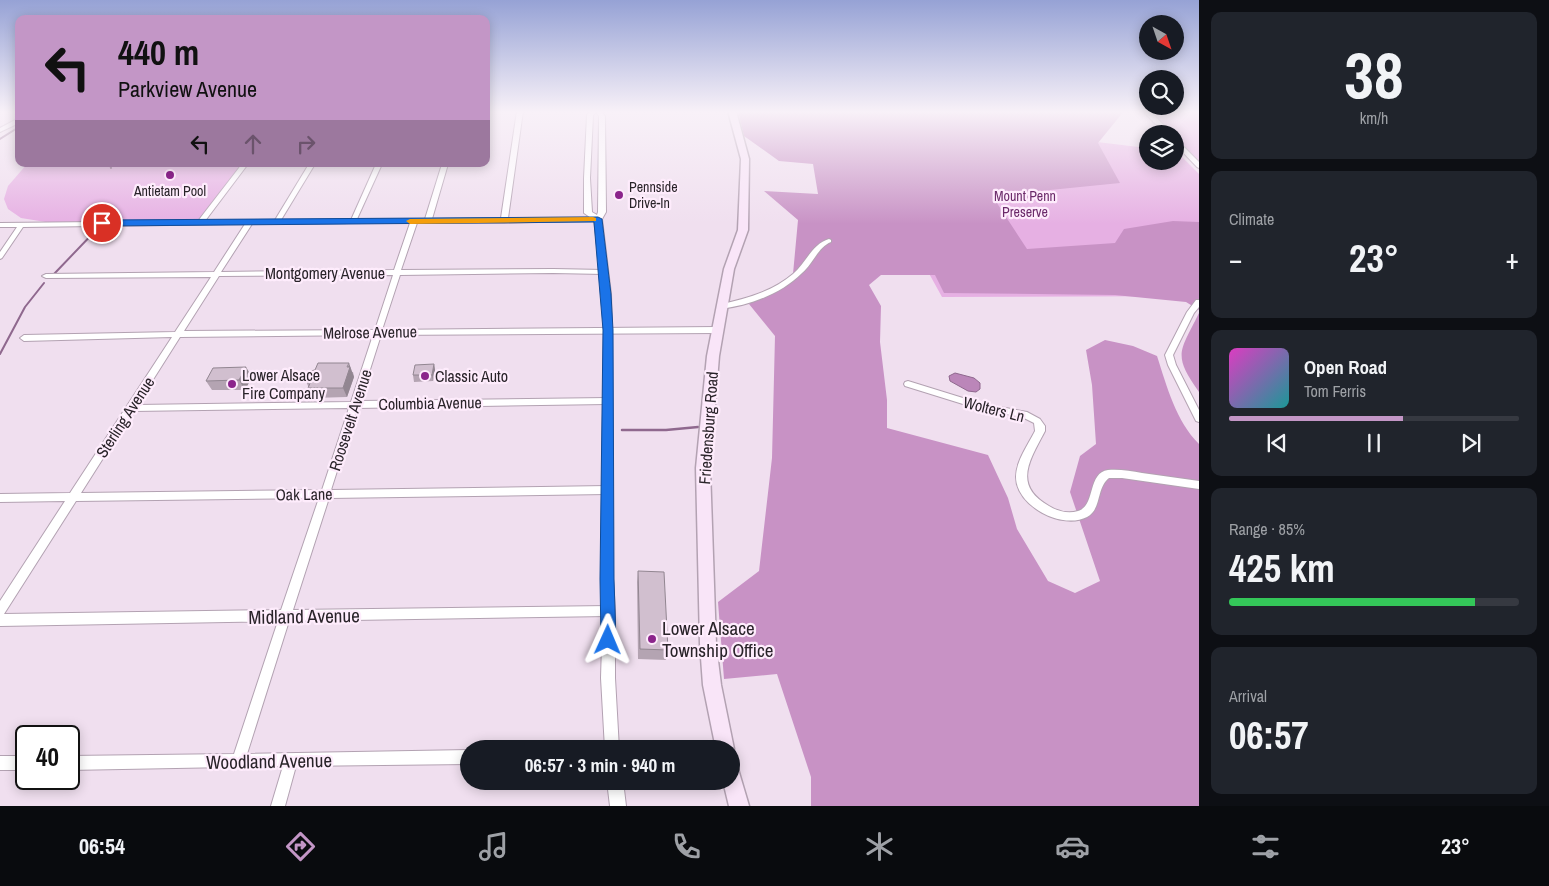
<!DOCTYPE html>
<html lang="en">
<head>
<meta charset="utf-8">
<style>
	:root { --surface:#171b24; --page:#20242c; --text:#f1f3f6; --muted:#9ea1a6; --line:#363941; --accent:#c396c6 }
	body { margin:0; font-family:"Archivo Narrow",sans-serif; background:var(--page); color:var(--text); height:100vh; display:flex; flex-direction:column; font-size:19px; white-space:nowrap }
	* { box-sizing:border-box; margin:0 }
	p { font-size:16px; color:var(--muted) }
	.icon { flex:none; width:28px; height:28px; fill:none; stroke:currentColor; stroke-width:2; stroke-linecap:round; stroke-linejoin:round }
	.map { position:relative; flex:1; overflow:hidden }
	.side { display:flex; flex-direction:column; gap:12px; padding:12px; background:#0d0f14; width:350px }
	.side>* { flex:none }
	.hud { position:absolute; left:15px; top:15px; width:475px; height:152px; border-radius:10px; box-shadow:0 2px 12px #0003; background:#c396c6; color:#111; overflow:hidden }
	.needle { width:32px; rotate:140deg }
	.buttons { position:absolute; left:1139px; top:15px; display:grid; gap:10px }
	.buttons a { display:grid; place-items:center; width:45px; height:45px; border-radius:50%; background:var(--surface); box-shadow:0 2px 12px #0003; font-size:25px }
	.speed { position:absolute; left:15px; top:725px; display:flex; gap:10px; font-size:25px; font-weight:700; text-align:center }
	.speed>* { display:grid; place-content:center; width:65px; height:65px; border-radius:50%; background:var(--surface); box-shadow:0 2px 12px #0003; line-height:1 }
	.speed .limit { border:2px solid #111; border-radius:8px; background:#fff; color:#111 }
	.pin { position:absolute; display:grid; place-items:center; width:42px; height:42px; color:#fff; margin:-21px; border:2px solid #fff; border-radius:50%; box-shadow:0 1px 5px #0007 }
	.me { position:absolute; width:55px; margin:-28px; rotate:1deg; stroke-linejoin:round; filter:drop-shadow(0 0 4px #0008) }
	.turn { display:flex; align-items:center; gap:18px; height:105px; padding:0 20px; font-size:22px }
	.turn .icon { width:65px; height:65px; stroke-width:2.5 }
	.turn b { display:block; font-size:35px; line-height:42px }
	.lanes { display:flex; align-items:center; height:48px; padding:0 20px; background:#0003; justify-content:center; gap:25px; direction:ltr }
	.lanes .off { opacity:.35 }
	.big { font-size:38px; font-weight:700; line-height:1.1 }
	.side .widget { flex:1; display:flex; flex-direction:column; justify-content:center; gap:8px; min-width:0; padding:0 18px; border-radius:10px; background:var(--page) }
	.side .dial { align-items:center; gap:0 }
	.dial b { font-size:65px; line-height:1 }
	.song { display:flex; align-items:center; gap:15px }
	.cover { width:60px; height:60px; border-radius:8px; background:linear-gradient(135deg,hsl(310 70% 55%),hsl(180 70% 35%)) }
	.played { height:5px; border-radius:2px; background:linear-gradient(90deg,var(--accent) 60%,var(--line) 60%) }
	.keys { display:flex; justify-content:space-around; direction:ltr }
	.heat { display:flex; justify-content:space-between; align-items:center; font-size:28px; direction:ltr }
	.charge { height:8px; border-radius:4px; background:linear-gradient(90deg,#34c759 85%,var(--line) 0) }
	.trip { position:absolute; left:460px; top:740px; width:280px; height:50px; border-radius:25px; background:var(--surface); box-shadow:0 2px 12px #0003; font-weight:700; line-height:50px; text-align:center }
	.menu { display:flex; height:80px; justify-content:space-around; align-items:center; background:#090b0e; color:var(--muted) }
	.menu .icon { width:35px; height:35px }
	.menu .on { color:var(--accent) }
	.menu b { font-size:22px; color:var(--text) }
	main { display:flex; flex:1; min-height:0 }
	.map>svg:first-child { display:block }
	.green { fill:#e6b0e3 }
	.forest { fill:#c892c5 }
	.water { fill:#bb86b9; stroke:#8f688e }
	.lines { fill:none; stroke-linecap:round; stroke-linejoin:round }
	.stream-far1 { stroke:#8f688e; stroke-width:2 }
	.stream { stroke:#8f688e; stroke-width:2.5 }
	.minor-casing { stroke:#b3a2b2; stroke-width:2 }
	.tertiary-casing { stroke:#b3a2b2; stroke-width:2 }
	.secondary-casing { stroke:#b3a2b2; stroke-width:3 }
	.minor { fill:#fff; fill-rule:evenodd }
	.tertiary { fill:#fff; fill-rule:evenodd }
	.secondary { fill:#f9e5f8; fill-rule:evenodd }
	.wall { fill:#b4a4b2 }
	.shaded-wall { fill:#928691 }
	.building { fill:#d1bfcf; stroke:#928691 }
	.route { fill:#1a73e8; stroke:#114b97 }
	.slow { fill:#f59e0b }
	.poi-dot { fill:#8b248b; stroke:#feecfc; stroke-width:2 }
	.labels { text-anchor:middle; stroke-width:4.5; stroke-linejoin:round; paint-order:stroke }
	.far-poi-label { font-size:14px; fill:#292329; stroke:#feecfc; text-anchor:start }
	.far-park-label { font-size:14px; fill:#6b2a6a; stroke:#feecfc }
	.street-label { font-size:16px; fill:#292329; stroke:#feecfc }
	.poi-label { font-size:16px; fill:#292329; stroke:#feecfc; text-anchor:start }
	.near-street-label { font-size:19px; fill:#292329; stroke:#feecfc }
	.near-poi-label { font-size:19px; fill:#292329; stroke:#feecfc; text-anchor:start }
</style>
</head>
<body>
<main>
<div class="map">
<svg width="1199" height="806" viewBox="0 0 1199 806">
	<rect width="100%" height="100%" fill="#f0dfef"/>
	<path class="green" d="M1150,111H1199V161L1175,136V134Z
		M851,132L1097,142L1147,148L1148,161H1175V151L1177,152L1199,174V296L942,297Z
		M27,164H245L200,223L58,224L21,218L8,209L4,199L8,186Z"/>
	<path class="forest" d="M738,111H1124L1098,143L1120,183L1040,191L1035,199L993,197L1027,249L1115,243L1124,229L1173,221L1199,222V310L1186,302L1115,295L944,293L935,275H881L869,285L881,306L880,342L887,400V428L988,455L1008,498L1017,529L1048,581L1075,593L1100,581L1070,492L1080,456L1096,444L1092,385L1086,350L1105,340L1133,346L1157,356C1167,387 1176,421 1199,444V806H811V777L777,674L724,679L718,602L759,571L772,458L775,336L749,304L793,274L798,220L764,191L818,194L813,164L779,161L744,136Z
		M1199,313V392C1172,354 1180,352 1199,313Z"/>
	<path class="water" d="M955,373L974,378L980,383V389L976,392L968,391L950,381L949,376Z"/>
	<g class="lines">
		<path class="stream-far1" d="M0,139L19,127
			M110,164L111,168
			M54,274L99,227
			M0,354L25,307L44,283"/>
		<path class="stream" d="M622,430H666L698,427"/>
		<defs>
			<path id="minor" d="M517,111H523L508,218L598,217L601,219L600,220L504,223H417L401,270L553,269L604,270L608,272L604,274L553,273L400,275L382,330L717,327L721,330L717,333L381,335L360,401L607,398L611,401L607,404L357,408L331,490L607,486L610,487L612,490L610,493L607,494L329,498L293,610L609,606L613,607L615,611L613,615L609,616L289,621L247,754L469,750V764L296,766L285,806H271L283,766L69,770V756L234,754L278,621L0,626V601L65,501L0,502V494L70,493L172,337L24,341L20,338L24,335L175,332L211,277L46,278L42,276L46,274L214,272L245,224L23,227L2,258L0,259V252L17,227H0V223L198,221L242,164H248L205,221L275,220L309,164H315L281,220H351L376,164H382L357,219H425L442,164H448L432,219L501,218ZM351,223H410L394,270L221,272L252,224ZM393,275L375,330L184,331L219,276ZM373,335L351,402L137,405L180,337ZM349,408L322,490L81,493L133,411ZM319,498L281,610L4,614L76,501Z
				M829,239L831,240V242C818,247 813,264 802,273C781,294 750,305 721,309L717,307L718,305C745,299 772,292 793,274C806,263 812,244 829,239Z
				M1196,300H1199V307L1194,313L1173,355L1176,365L1199,410V422L1196,421L1168,365L1165,355L1187,312Z
				M908,381L979,403L1027,412L1040,419L1045,426V431C1030,460 1012,485 1049,506C1057,511 1068,514 1078,511C1096,506 1087,473 1108,470C1119,469 1131,471 1142,473C1161,476 1180,478 1199,481V489L1122,478H1109C1096,488 1102,509 1087,517C1062,530 1016,506 1016,477C1016,461 1028,445 1035,431L1034,423L1022,417L979,409L905,386L904,384L905,382Z
				M0,756H26V770H0Z"/>
			<path id="tertiary" d="M590,111H601L605,116L606,212L602,219L611,294L612,330L613,579L615,611V678L619,749H605L601,678L603,611L601,579L604,330L603,294L594,220L584,213V178L587,115ZM596,112L599,116L598,212L597,215L592,212L590,178L593,115Z
				M1143,111H1150L1172,134H1165Z
				M19,118V123L0,132V128Z
				M1175,138L1199,162V168L1197,167L1175,144Z
				M607,781H623L626,806H610Z"/>
			<path id="secondary" d="M728,111H736L749,159L748,230L734,269L719,356L710,468L716,644L721,685L734,749L731,756V749H716L703,685L700,644L696,468L707,356L724,269L738,230L741,159Z
				M731,767L738,769L749,806H729L723,781H731Z"/>
		</defs>
		<use href="#minor" class="minor-casing"/>
		<use href="#tertiary" class="tertiary-casing"/>
		<use href="#secondary" class="secondary-casing"/>
		<use href="#minor" class="minor"/>
		<use href="#tertiary" class="tertiary"/>
		<use href="#secondary" class="secondary"/>
	</g>
	<path class="wall" d="M434,364L435,370L433,381L414,382L413,375Z
		M315,370L353,372L354,377L347,397L313,398L306,381Z
		M252,377L245,390H212L206,381Z
		M638,571L668,650L666,660L638,659L637,582Z"/>
	<path class="shaded-wall" d="M349,363L354,377L347,397L343,388Z
		M434,364L435,370L433,381L432,375Z
		M246,367L252,377L245,390L239,380Z"/>
	<path class="building" d="M318,363H349L347,367H350L343,388H308L311,381H306L310,371L315,370Z
		M434,364L432,375H413L415,365Z
		M246,367L239,380L206,381L213,368Z
		M638,571L664,572L668,650L640,649Z"/>
	<linearGradient id="sky" x2="0" y2="1"><stop stop-color="#96a2d5"/><stop offset="0.5" stop-color="#f8f1f8"/><stop offset="1" stop-color="#f8f1f8" stop-opacity="0"/></linearGradient>
	<rect width="1199" height="224" fill="url(#sky)"/>
	<path class="route" d="M598,217L602,219L611,294L613,330L614,579L616,640L614,645L608,647L603,645L601,640L600,579L603,330L594,222L102,226L98,223L102,220Z"/>
	<path class="slow" d="M593,217L596,218V221L410,224L406,221L410,219Z"/>
	<g class="poi-dot">
		<circle cx="170" cy="175" r="5"/>
		<circle cx="619" cy="195" r="5"/>
		<circle cx="425" cy="376" r="5"/>
		<circle cx="232" cy="384" r="5"/>
		<circle cx="652" cy="639" r="5"/>
	</g>
	<g class="labels">
		<g class="far-poi-label">
			<text x="629" y="192">Pennside<tspan x="629" dy="16">Drive-In</tspan></text>
			<text x="170" y="196" text-anchor="middle">Antietam Pool</text>
		</g>
		<g class="far-park-label">
			<text x="1025" y="201">Mount Penn<tspan x="1025" dy="16">Preserve</tspan></text>
		</g>
		<g class="street-label">
			<text x="325" y="279">Montgomery Avenue</text>
			<text transform="translate(370 332) rotate(-1)" y="6">Melrose Avenue</text>
			<text transform="translate(430 403) rotate(-1)" y="6">Columbia Avenue</text>
			<text transform="translate(994 409) rotate(14)" y="6">Wolters Ln</text>
			<text transform="translate(125 417) rotate(-57)" y="6">Sterling Avenue</text>
			<text transform="translate(350 420) rotate(-72)" y="6">Roosevelt Avenue</text>
			<text transform="translate(708 428) rotate(-86)" y="6">Friedensburg Road</text>
			<text transform="translate(304 494) rotate(-1)" y="6">Oak Lane</text>
		</g>
		<g class="poi-label">
			<text x="242" y="381">Lower Alsace<tspan x="242" dy="18">Fire Company</tspan></text>
			<text x="435" y="382">Classic Auto</text>
		</g>
		<g class="near-street-label">
			<text transform="translate(304 616) rotate(-1)" y="7">Midland Avenue</text>
			<text transform="translate(269 761) rotate(-1)" y="7">Woodland Avenue</text>
		</g>
		<g class="near-poi-label">
			<text x="662" y="635">Lower Alsace<tspan x="662" dy="22">Township Office</tspan></text>
		</g>
	</g>
</svg>
<div class="buttons">
<a><svg class="needle" viewBox="-14 -14 28 28"><path d="M0-13l5 13h-10z" fill="#e53935"/><path d="M0 13l5-13h-10z" fill="#9ea1a6"/></svg></a>
<a><svg class="icon" aria-label="search" viewBox="0 0 24 24"><circle cx="10" cy="10" r="6"/><path d="M15 15l6 6"/></svg></a>
<a><svg class="icon" aria-label="layers" viewBox="0 0 24 24"><path d="M12 4l9 5-9 5-9-5zM3 14l9 5 9-5"/></svg></a>
</div>
<div class="speed"><div class="limit">40</div></div>
<div class="pin" style="left:102px;top:223px;background:#d93025"><svg class="icon" aria-label="arrive" viewBox="0 0 24 24"><path d="M6 21V4h12l-3 4 3 4H6"/></svg></div>
<svg class="me" style="left:608px;top:640px" viewBox="-20 -20 40 40"><path d="M0-17L14 15 0 8-14 15z" fill="#1a73e8" stroke="#fff" stroke-width="4"/></svg>
<div class="trip">06:57 · 3 min · 940 m</div>
<div class="hud">
<div class="turn"><svg class="icon" aria-label="left" viewBox="0 0 24 24"><path d="M17 20v-9H6M10 6l-5 5 5 5"/></svg><div><b>440 m</b>Parkview Avenue</div></div>
<div class="lanes"><svg class="icon" aria-label="left" viewBox="0 0 24 24"><path d="M17 20v-9H6M10 6l-5 5 5 5"/></svg><svg class="icon off" aria-label="ahead" viewBox="0 0 24 24"><path d="M12 20V5M6 11l6-6 6 6"/></svg><svg class="icon off" aria-label="right" viewBox="0 0 24 24"><path d="M7 20v-9h11M14 6l5 5-5 5"/></svg></div>
</div>
</div>
<section class="side">
<div class="widget dial"><b>38</b><p>km/h</p></div>
<div class="widget"><p>Climate</p>
<div class="heat"><a>−</a><b class="big">23°</b><a>+</a></div>
</div>
<div class="widget">
<div class="song"><i class="cover"></i><div><b>Open Road</b><p>Tom Ferris</p></div></div>
<div class="played"></div>
<div class="keys"><svg class="icon" aria-label="previous" viewBox="0 0 24 24"><path d="M18 5L8 12l10 7zM5 5v14"/></svg><svg class="icon" aria-label="pause" viewBox="0 0 24 24"><path d="M8 5v14M16 5v14"/></svg><svg class="icon" aria-label="next" viewBox="0 0 24 24"><path d="M6 5l10 7-10 7zM19 5v14"/></svg></div>
</div>
<div class="widget"><p>Range · 85%</p><b class="big">425 km</b><div class="charge"></div></div>
<div class="widget"><p>Arrival</p><b class="big">06:57</b></div>
</section>
</main>
<nav class="menu">
<b>06:54</b>
<svg class="icon on" aria-label="directions" viewBox="0 0 24 24"><path d="M12 3l9 9-9 9-9-9zM9 14v-3h6M13 9l2 2-2 2"/></svg>
<svg class="icon" aria-label="music" viewBox="0 0 24 24"><path d="M9 18V5l10-2v13"/><circle cx="6" cy="18" r="3"/><circle cx="16" cy="16" r="3"/></svg>
<svg class="icon" aria-label="phone" viewBox="0 0 24 24"><path d="M5 4h4l2 5-3 2q2 4 5 5l2-3 5 2v4C11 20 4 13 5 4z"/></svg>
<svg class="icon" aria-label="climate" viewBox="0 0 24 24"><path d="M12 3v18M4 7l16 10M4 17L20 7"/></svg>
<svg class="icon" aria-label="car" viewBox="0 0 24 24"><path d="M5 17H2v-5l4-1 3-4h7l3 4 3 1v5h-3M9 17h6M6 11h13"/><circle cx="7" cy="17" r="2"/><circle cx="17" cy="17" r="2"/></svg>
<svg class="icon" aria-label="filters" viewBox="0 0 24 24"><path d="M4 7h16M4 17h16"/><circle cx="9" cy="7" r="2"/><circle cx="15" cy="17" r="2"/></svg>
<b>23°</b>
</nav>
</body>
</html>
